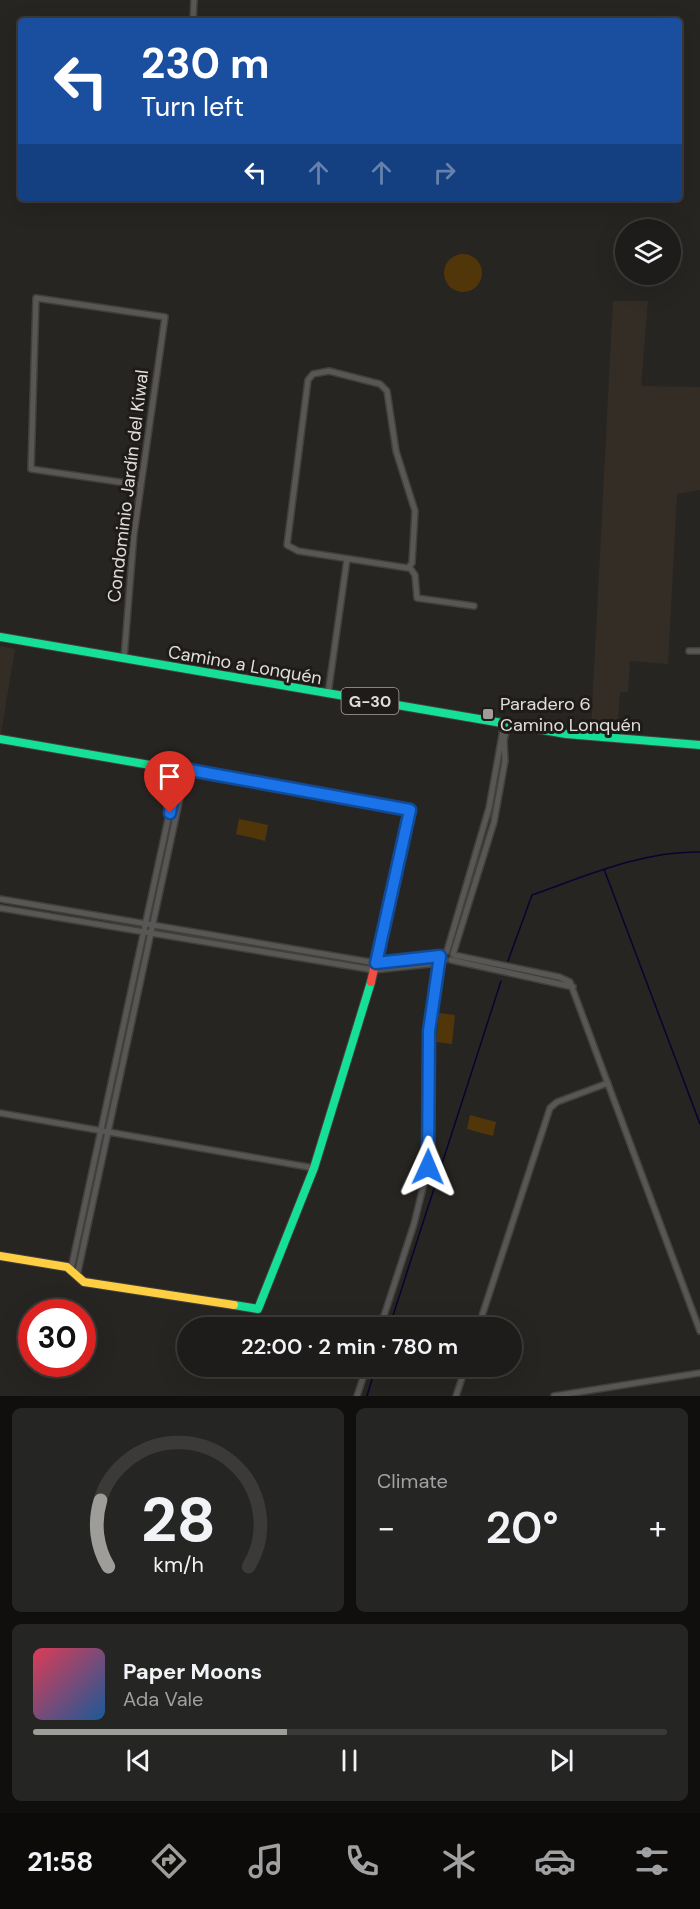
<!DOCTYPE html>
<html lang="en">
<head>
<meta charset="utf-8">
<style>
	:root { --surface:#1d1c1a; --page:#252523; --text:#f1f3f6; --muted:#a0a1a2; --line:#3b3a39; --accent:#9f9d9a }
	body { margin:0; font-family:"DM Sans",sans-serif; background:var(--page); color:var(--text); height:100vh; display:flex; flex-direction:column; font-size:22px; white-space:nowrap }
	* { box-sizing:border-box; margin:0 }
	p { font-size:20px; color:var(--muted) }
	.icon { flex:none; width:33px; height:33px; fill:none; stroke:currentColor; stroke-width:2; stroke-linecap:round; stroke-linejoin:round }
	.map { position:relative; height:1396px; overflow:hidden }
	.sheet { display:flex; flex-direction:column; gap:12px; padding:12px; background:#100f0e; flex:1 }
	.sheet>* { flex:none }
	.top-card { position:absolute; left:18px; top:18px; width:664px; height:183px; border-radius:6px; box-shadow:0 6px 24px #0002,0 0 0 2px var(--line); background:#1a4fa0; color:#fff; overflow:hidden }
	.fabs { position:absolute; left:615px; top:219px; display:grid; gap:12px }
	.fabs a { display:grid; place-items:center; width:66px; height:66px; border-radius:50%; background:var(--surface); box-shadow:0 6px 24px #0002,0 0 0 2px var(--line); font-size:30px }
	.speed { position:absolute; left:18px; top:1299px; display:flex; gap:12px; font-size:30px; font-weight:700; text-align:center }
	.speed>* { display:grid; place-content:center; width:78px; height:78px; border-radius:50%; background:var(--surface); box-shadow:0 6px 24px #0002,0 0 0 2px var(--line); line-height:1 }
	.speed .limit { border:9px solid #d22; background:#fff; color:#111 }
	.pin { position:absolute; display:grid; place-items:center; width:51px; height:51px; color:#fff; margin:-62px -26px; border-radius:50% 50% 50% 0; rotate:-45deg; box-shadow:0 0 6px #0007 }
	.pin .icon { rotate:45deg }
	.me { position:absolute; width:66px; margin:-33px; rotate:1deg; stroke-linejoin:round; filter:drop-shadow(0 0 4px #0008) }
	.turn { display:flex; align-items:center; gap:21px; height:126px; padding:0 24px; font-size:27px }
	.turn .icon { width:78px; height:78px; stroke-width:2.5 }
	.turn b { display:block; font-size:42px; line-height:51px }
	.lanes { display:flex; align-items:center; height:57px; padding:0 24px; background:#0003; justify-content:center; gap:30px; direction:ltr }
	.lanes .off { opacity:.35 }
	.big { font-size:45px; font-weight:600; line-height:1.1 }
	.sheet .card { flex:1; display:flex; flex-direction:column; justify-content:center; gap:9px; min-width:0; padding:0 21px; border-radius:9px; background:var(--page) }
	.sheet .dial { align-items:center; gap:0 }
	.dial svg { height:156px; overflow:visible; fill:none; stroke:var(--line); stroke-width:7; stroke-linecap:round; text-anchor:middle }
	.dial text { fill:var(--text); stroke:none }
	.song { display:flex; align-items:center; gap:18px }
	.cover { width:72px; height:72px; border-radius:9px; background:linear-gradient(135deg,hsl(350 70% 55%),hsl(210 70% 35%)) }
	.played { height:6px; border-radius:3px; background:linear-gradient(90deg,var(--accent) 40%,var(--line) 40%) }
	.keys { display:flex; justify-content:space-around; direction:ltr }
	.heat { display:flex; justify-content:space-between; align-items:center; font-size:33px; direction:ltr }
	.sheet .tiles { flex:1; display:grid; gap:12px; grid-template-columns:1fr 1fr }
	.card:last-child { grid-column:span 2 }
	.trip { position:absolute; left:177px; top:1317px; width:345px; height:60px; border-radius:30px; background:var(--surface); box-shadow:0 6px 24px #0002,0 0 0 2px var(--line); font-weight:600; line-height:60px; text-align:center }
	.menu { display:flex; height:96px; justify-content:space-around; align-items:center; background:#0c0b0a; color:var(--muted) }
	.menu .icon { width:42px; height:42px }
	.menu .current { color:var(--accent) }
	.menu b { font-size:27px; color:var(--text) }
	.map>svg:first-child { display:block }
	.built { fill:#342d25 }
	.green { fill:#513609 }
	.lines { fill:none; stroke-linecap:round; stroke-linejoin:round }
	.stream { stroke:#0a0331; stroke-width:1.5 }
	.street-casing { stroke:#42403d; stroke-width:8 }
	.fast-casing { stroke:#42403d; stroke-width:10 }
	.slow-casing { stroke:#42403d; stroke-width:10 }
	.jam-casing { stroke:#42403d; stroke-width:10 }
	.street { stroke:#595756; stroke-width:5 }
	.fast { stroke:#16e098; stroke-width:8 }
	.slow { stroke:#ffcf43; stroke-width:8 }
	.jam { stroke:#f24e42; stroke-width:8 }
	.route-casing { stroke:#114b97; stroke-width:15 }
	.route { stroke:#1a73e8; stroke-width:10 }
	.poi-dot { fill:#9f9d9a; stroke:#1e1b18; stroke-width:2 }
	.labels { text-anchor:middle; stroke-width:6; stroke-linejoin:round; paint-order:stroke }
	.shield { fill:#1e1b18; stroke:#a6a4a0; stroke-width:1.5 }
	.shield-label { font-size:16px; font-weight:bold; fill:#e0dedb }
	.street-label { font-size:18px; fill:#e0dedb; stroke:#1e1b18 }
	.poi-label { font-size:18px; fill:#e0dedb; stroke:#1e1b18; text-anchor:start }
</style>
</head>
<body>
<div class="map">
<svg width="700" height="1396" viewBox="0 0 700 1396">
	<rect width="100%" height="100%" fill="#272522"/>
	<path class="built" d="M613,301H648L641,386L700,387V490L677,494L668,664L630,661L628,692H620L617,732L591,729Z
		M0,646L15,649L1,734H0Z"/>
	<path class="green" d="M444 273a19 19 0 1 1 38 0a19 19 0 1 1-38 0Z
		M239,819L268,825L265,841L236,834Z
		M439,1013L455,1015L452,1044L436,1042Z
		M470,1115L496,1122L493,1136L467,1129Z"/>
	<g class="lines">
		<path class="stream" d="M604,869L700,1124
			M508,961L532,895C583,877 645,850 700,852
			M389,1328L501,981
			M367,1396L376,1366"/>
		<defs>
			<path id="street" d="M193,21L194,0
				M329,371L380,384L387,391L396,451L415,511L412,563L408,568L298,551L287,545L308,380L313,374Z
				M410,568L415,575L417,598L474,606
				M689,651H700
				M124,658L134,534L165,317L36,298L31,469L140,485
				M328,694L347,559
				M0,899L376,963L443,955
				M0,908L374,970L439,963L445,960
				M447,951L489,808L504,724
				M453,954L494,822L505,761L504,740L508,724
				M454,955L559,977L570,982L700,1331
				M451,960L573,987
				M0,1113L314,1168
				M71,1269L179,768
				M77,1276L186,770
				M380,1328L414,1224L428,1167L429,1031L440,961
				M478,1328L550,1108L557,1102L608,1083
				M357,1396L367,1366
				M456,1396L466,1366
				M554,1396L700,1373"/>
			<path id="fast" d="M0,637L566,734L700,745
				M0,739L410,810L408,818
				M234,1305L258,1309L314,1168L371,982"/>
			<path id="slow" d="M0,1256L67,1267L84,1282L234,1305"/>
			<path id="jam" d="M371,982L408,818"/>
		</defs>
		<use href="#street" class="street-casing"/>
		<use href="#fast" class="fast-casing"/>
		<use href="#slow" class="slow-casing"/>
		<use href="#jam" class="jam-casing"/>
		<use href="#street" class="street"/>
		<use href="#fast" class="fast"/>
		<use href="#slow" class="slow"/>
		<use href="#jam" class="jam"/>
	</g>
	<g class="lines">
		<defs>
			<path id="route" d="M170,813L179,768L410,810L376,963L440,956L429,1031L428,1167"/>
		</defs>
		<use href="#route" class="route-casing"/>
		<use href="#route" class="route"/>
	</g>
	<rect class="poi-dot" x="482" y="708" width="12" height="12" rx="3"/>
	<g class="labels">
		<rect class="shield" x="341.5" y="688" width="57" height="26" rx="4.5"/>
		<g class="shield-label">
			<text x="370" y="707">G-30</text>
		</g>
		<g class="street-label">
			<text transform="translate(128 486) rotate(-83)" y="6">Condominio Jardín del Kiwal</text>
			<text transform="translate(245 665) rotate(10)" y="6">Camino a Lonquén</text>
		</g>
		<g class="poi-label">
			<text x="500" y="710">Paradero 6<tspan x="500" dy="21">Camino Lonquén</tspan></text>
		</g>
	</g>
</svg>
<div class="fabs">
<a><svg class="icon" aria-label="layers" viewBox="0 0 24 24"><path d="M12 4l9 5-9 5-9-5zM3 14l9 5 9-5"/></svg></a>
</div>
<div class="speed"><div class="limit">30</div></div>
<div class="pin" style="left:170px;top:813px;background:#d93025"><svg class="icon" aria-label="arrive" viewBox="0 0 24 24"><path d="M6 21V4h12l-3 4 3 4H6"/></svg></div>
<svg class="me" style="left:428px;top:1167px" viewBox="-20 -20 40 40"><path d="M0-17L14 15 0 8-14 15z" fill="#1a73e8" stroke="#fff" stroke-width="4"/></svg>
<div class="trip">22:00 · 2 min · 780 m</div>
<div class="top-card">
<div class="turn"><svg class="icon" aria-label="left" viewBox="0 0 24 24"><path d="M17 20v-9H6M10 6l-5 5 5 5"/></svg><div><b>230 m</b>Turn left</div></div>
<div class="lanes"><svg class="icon" aria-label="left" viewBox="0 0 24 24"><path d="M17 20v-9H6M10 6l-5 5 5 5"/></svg><svg class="icon off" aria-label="ahead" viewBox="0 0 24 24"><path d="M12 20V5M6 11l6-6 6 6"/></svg><svg class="icon off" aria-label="ahead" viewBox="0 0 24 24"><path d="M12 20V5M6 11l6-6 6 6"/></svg><svg class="icon off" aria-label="right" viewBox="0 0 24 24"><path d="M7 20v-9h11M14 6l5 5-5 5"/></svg></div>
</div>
</div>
<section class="sheet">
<div class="tiles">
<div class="card dial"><svg viewBox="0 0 100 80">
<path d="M14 69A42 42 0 1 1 86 69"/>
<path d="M14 69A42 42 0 0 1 10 35" stroke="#9f9d9a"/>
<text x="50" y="56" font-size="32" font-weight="700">28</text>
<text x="50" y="72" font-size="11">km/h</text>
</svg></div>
<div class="card"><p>Climate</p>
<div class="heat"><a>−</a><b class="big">20°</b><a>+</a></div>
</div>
<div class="card">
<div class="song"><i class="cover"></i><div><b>Paper Moons</b><p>Ada Vale</p></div></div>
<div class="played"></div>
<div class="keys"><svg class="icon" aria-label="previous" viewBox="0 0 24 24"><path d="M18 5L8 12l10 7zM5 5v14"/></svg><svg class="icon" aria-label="pause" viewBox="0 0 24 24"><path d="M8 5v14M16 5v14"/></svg><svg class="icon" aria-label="next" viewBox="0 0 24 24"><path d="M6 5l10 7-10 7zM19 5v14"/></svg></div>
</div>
</div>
</section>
<nav class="menu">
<b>21:58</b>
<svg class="icon current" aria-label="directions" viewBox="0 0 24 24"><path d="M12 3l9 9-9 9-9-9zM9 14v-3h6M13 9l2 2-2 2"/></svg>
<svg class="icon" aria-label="music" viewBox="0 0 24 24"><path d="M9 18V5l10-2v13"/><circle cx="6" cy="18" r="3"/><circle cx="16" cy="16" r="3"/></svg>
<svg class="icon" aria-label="phone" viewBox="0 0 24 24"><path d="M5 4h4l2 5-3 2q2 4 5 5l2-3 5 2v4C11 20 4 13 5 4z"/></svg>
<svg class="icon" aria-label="climate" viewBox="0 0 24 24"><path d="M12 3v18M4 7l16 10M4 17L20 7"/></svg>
<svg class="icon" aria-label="car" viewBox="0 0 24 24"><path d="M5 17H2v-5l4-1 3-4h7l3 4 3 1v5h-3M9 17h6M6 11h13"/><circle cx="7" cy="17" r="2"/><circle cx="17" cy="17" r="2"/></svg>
<svg class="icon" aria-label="filters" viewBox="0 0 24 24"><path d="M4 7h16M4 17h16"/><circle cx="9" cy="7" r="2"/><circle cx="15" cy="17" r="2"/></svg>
</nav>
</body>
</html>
